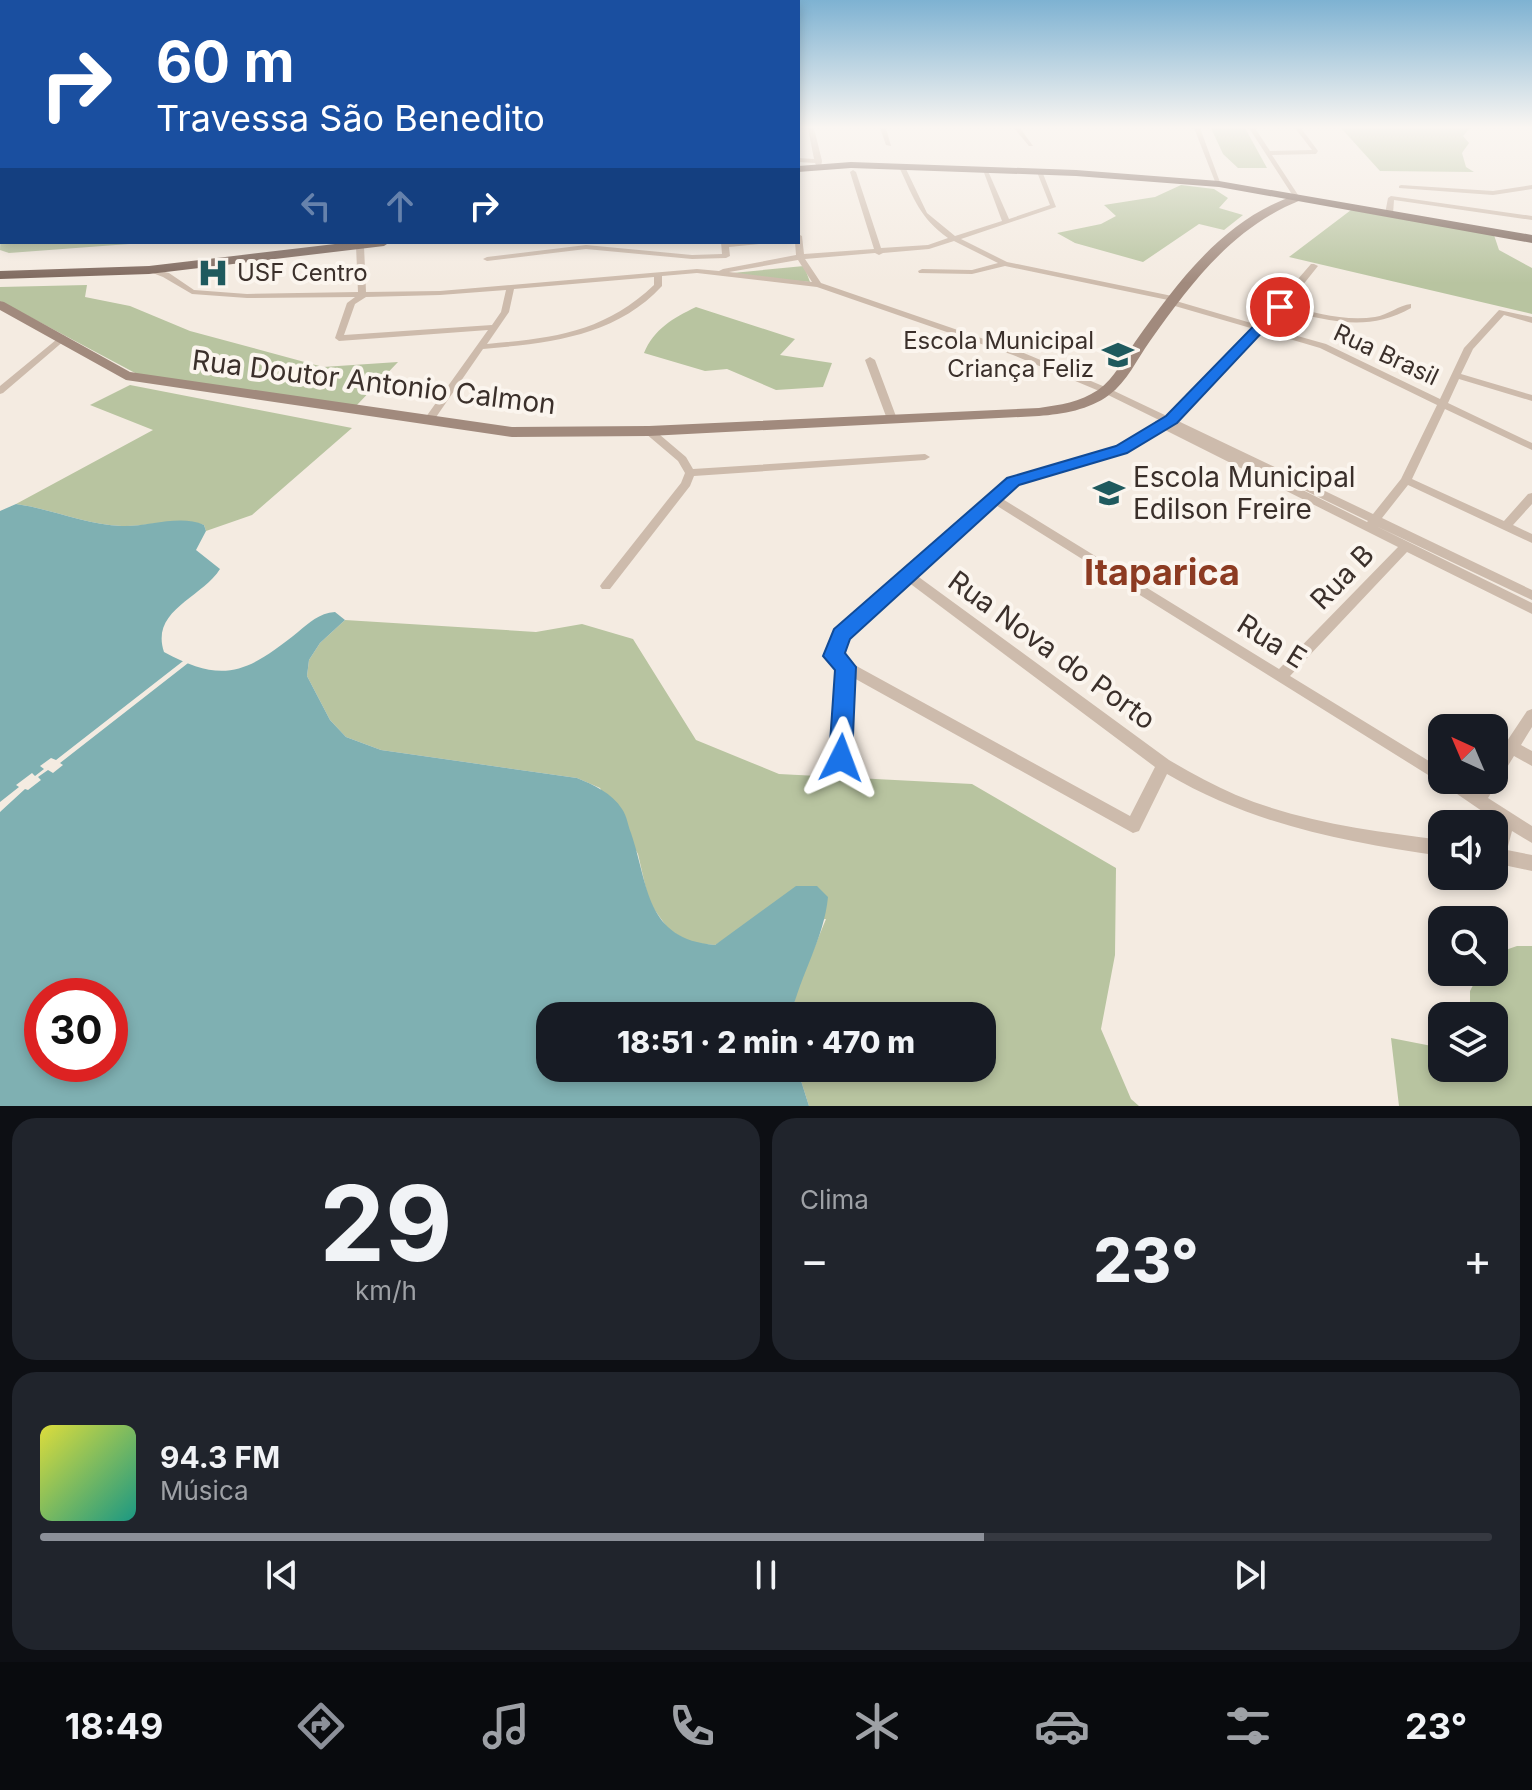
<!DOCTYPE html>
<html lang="pt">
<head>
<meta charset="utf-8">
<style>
	:root { --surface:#171b24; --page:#20242c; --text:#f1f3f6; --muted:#9ea1a6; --line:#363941; --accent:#8c9099 }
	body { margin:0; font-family:Inter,sans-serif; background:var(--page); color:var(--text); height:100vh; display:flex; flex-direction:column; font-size:30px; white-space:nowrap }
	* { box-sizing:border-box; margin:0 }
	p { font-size:26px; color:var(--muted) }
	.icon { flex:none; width:44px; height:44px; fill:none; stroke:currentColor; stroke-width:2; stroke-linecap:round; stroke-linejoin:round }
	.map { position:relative; height:1106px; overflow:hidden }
	.side { display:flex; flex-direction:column; gap:12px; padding:12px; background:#0d0f14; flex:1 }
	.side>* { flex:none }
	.banner { position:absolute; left:0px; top:0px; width:800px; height:244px; box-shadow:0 4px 12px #0003; background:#1a4fa0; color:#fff; overflow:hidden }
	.needle { width:52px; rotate:316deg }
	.controls { position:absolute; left:1428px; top:714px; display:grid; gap:16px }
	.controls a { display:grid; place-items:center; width:80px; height:80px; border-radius:16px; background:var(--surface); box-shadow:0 4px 12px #0003; font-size:40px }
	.speed { position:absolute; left:24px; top:978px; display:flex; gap:16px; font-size:40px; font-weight:700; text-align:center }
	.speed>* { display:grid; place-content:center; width:104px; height:104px; border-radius:50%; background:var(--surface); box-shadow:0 4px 12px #0003; line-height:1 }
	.speed .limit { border:12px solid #d22; background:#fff; color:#111 }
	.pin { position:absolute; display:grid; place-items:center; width:68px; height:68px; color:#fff; margin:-34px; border:4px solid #fff; border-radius:50%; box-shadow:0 2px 8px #0007 }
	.me { position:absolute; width:88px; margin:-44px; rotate:3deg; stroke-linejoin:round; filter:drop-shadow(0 0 6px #0008) }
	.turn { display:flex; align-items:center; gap:28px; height:168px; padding:0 24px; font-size:36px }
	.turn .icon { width:104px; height:104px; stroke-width:2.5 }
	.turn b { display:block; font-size:56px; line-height:68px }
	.lanes { display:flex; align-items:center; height:76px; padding:0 24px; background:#0003; justify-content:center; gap:40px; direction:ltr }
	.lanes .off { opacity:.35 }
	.big { font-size:60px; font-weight:800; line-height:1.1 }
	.side .widget { flex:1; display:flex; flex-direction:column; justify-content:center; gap:12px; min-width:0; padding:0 28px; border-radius:24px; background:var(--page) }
	.side .dial { align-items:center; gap:0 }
	.dial b { font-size:104px; line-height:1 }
	.song { display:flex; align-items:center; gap:24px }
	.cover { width:96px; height:96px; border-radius:12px; background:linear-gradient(135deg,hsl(60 70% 55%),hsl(170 70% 35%)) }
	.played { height:8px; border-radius:4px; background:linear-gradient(90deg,var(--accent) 65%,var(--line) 65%) }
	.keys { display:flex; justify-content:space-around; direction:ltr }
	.heat { display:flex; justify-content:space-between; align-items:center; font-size:44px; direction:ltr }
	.side .tiles { flex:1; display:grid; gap:12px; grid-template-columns:1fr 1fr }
	.widget:last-child { grid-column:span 2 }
	.trip { position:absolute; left:536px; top:1002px; width:460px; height:80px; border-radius:24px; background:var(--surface); box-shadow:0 4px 12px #0003; font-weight:800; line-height:80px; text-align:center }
	.tabs { display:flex; height:128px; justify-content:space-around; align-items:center; background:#090b0e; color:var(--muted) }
	.tabs .icon { width:56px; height:56px }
	.tabs .current { color:var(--accent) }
	.tabs b { font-size:36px; color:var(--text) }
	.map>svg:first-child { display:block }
	.green { fill:#b8c4a0 }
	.water { fill:#7fb0b2; fill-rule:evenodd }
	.pier { fill:#f4ebe1 }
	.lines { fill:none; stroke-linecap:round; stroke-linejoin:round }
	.street { fill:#cdbbac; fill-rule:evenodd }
	.secondary { fill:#a18a7d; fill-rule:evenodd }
	.primary { fill:#7d675c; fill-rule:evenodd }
	.route { fill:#1a73e8; stroke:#114b97; stroke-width:2 }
	.labels { text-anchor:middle; stroke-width:8; stroke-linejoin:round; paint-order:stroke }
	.far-poi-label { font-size:24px; fill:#3b302b; stroke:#fbf5ee; text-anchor:start }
	.far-street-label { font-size:24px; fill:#3b302b; stroke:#fbf5ee }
	.street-label { font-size:28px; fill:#3b302b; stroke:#fbf5ee }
	.poi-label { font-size:28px; fill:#3b302b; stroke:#fbf5ee; text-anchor:start }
	.district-label { font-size:36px; font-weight:bold; fill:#8c3b22; stroke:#fbf5ee }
</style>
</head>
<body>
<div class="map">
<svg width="1532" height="1106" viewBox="0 0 1532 1106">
	<rect width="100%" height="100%" fill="#f4ebe1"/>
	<path class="green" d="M1211,128H1245L1267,168H1238L1223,154Z
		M1341,128H1470L1463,136L1469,143L1462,153L1466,167L1474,172L1380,171Z
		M1181,185L1214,189L1228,198L1219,208L1243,215L1224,230L1199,224L1143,262L1075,243L1057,233L1101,224L1116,216L1104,205L1155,197Z
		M2,201V242H156L9,253L0,250Z
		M1351,210L1494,235L1499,250L1532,268V314L1289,257Z
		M804,266L810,282L722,274Z
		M87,285L85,297L130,306L190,331L323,367L398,362L356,406L137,374L0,301V287Z
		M696,307L795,339L780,355L832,363L823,387L776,390L727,369L705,371L644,353C654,329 673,318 696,307Z
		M130,385L352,428L252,515L206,531L204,525C177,517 150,527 122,526C87,525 52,509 16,504L153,430L90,405Z
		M345,620L536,632L582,624L633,639L696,740L779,774L972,784L1116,868L1115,955L1101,1029L1131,1099L1139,1106H809L797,1068H982V1016H791L797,990L826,919L740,930L715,945L692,943L669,930L649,902L638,854L600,788L577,778L381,750L346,737L330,720L307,676L309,660L320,643Z
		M1517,946H1532V1106H1399L1391,1038L1442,1048V1068H1494V1016H1470V991L1480,972H1494V954Z"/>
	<path class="water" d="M16,504C52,509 87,525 122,526C148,527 180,514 204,525L206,531L196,550L220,569C202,598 150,610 164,652C224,685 248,672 298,632C309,623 319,613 335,612L345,620L320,643L309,660L307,676L330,720L346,737L381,750L577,778C594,785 612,793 622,809C627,816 628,826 631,833C649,886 645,939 715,945L796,886H817L828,897C824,939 800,975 791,1016H550V1068H797L809,1106H0V511ZM42,996H110V1064H42Z"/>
	<path class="pier" d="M187,658L192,660L60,763L63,765L53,773L48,770L38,777L41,780L28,790L25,789L0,812V802L19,787L16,785L32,773L35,776L44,769L40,766L51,758L56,760Z"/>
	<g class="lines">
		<path class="street" d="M808,128H814L822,161L821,167H817L815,163L798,162V158L814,159Z
			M880,128H886L891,146L886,145Z
			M1014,128H1020L1033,146H1029Z
			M1194,128H1200L1221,185L1216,184Z
			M1249,128H1255L1270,151L1312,150L1295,128H1301L1318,151L1316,154L1272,155L1300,198L1299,199H1295Z
			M0,140H2V144H0Z
			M2,164V168L0,169V165Z
			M903,167L906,169L927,213L955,236L1002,221L983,170L988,171L1009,219L1050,205L1037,172L1042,171L1056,207L961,239L1007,262L1177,297L1176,301L1258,325L1311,264H1314L1318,266L1286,306C1314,312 1345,322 1375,317C1388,315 1399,305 1411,304V308C1367,333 1328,320 1282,310L1266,327L1326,344L1440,399L1464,348L1499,310L1532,317V323L1504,315L1473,349L1461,374L1532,395V401L1459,379L1448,403L1532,443V450L1445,409L1412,479L1504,521L1528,494L1532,493V504L1513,525L1532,534V543L1408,485L1382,518L1532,590V600L1376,526L1532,603V614L1407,552L1290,676L1442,769V780H1460L1476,790L1483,780H1494V761L1505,742L1507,741L1527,711L1532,709V727L1521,745L1532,751V766L1514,756L1488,798L1532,826V843L1512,831L1507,850L1532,855V871L1494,863V836L1498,822L1441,783L994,504L916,575L1169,760C1191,773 1213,785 1236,795C1301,822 1373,831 1442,840V856C1344,842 1254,825 1167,774L1139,831L1133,833L852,677L848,758L846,763L841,764L836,763L834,758L839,669L827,656L836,631L1009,479L1118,448L1155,425V421L1159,420L1104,393L1013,355L817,287L697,273L662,276V286C615,337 548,343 483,349L432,423L428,424L423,421L488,330L339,341L335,338L347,303L355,297L247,298L192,294L163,277L145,270L149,268L169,273L194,290L247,294L358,292L356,246L360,244L364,246L366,292L440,291L697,269L719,271L723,269L796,255L795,242H798V234L802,236L804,254L874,249L850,172L853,170L856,172L881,248L928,245L948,238C920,218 914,199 900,169ZM954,241L998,263L972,270L922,269L918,271L919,273L972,274L1005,266L1168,300V304L1254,329L1169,417L1110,389L1019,351L821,283L805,259L875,253L879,255L883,253L929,249ZM798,260L812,282L729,272ZM654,277V285C603,333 553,338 487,344L509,312L514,289ZM506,290L501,312L492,325L344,335L355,304L366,297L440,295ZM1262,331L1320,348L1437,405L1401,479L1373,514L1176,420ZM1163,429L1398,547L1279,669L1001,498L1017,483L1126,452ZM1236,457L1368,521L1367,522ZM908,582L1155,767L1130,816L851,663L841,655L847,638Z
			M1401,185L1493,191L1532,185V189L1493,195L1399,188V186Z
			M1391,196L1532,216V220L1394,200L1393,214L1389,216L1385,214L1388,198Z
			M721,242H763L759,244L729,247L730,256L726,258L692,259L586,249L487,261L483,259L487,257L586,245L692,255L722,254Z
			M62,335L65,336V340L3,393L0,394V386Z
			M870,357L875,360L897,419L896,421L892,422L887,419L865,360Z
			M649,428L653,429L686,457L693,469L925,454L930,457L925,460L694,476L690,486L610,589H602L600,586L602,583L681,483L685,473L678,461L645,433V429Z"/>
		<path class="secondary" d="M1297,195L1301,196V200C1233,227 1191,283 1150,341C1137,359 1127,382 1109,395C1089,410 1063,414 1039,416L649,436L512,437L126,380L0,310V301L4,302L130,372L512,427L649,426L1039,408C1060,405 1080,402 1098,390C1115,378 1124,358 1135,342C1177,283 1225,217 1297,195Z"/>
		<path class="primary" d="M851,162L1076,170L1219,181L1532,235V243L1219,187L1076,176L851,168L798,172V166Z
			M352,242H390L384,246L149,274L0,279V271L149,266Z"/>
	</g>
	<linearGradient id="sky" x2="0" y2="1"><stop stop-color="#7eb2d2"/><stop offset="0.45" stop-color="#faf6f2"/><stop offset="1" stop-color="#faf6f2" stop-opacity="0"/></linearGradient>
	<rect width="1532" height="283" fill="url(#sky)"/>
	<path class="route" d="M1275,304L1286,307L1177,423L1127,453L1019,485L850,639L845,653L856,667L852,758L849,765L841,767L833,765L829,758L835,670L823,656L834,629L1007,478L1116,446L1166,416Z"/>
	<defs>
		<symbol id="hospital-bare" viewBox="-9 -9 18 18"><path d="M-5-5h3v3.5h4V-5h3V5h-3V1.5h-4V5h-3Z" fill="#1f5a5e" stroke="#fbf5ee" stroke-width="2.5" paint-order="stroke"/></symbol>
		<symbol id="school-bare" viewBox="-9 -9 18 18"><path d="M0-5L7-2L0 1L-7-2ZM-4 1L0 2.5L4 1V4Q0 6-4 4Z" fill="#1f5a5e" stroke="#fbf5ee" stroke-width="2.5" paint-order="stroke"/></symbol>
	</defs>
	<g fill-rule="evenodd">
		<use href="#hospital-bare" x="191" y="251" width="44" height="44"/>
		<use href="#school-bare" x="1096" y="333" width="44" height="44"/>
		<use href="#school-bare" x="1087" y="471" width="44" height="44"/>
	</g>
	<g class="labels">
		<g class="far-poi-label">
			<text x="237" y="281">USF Centro</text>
			<text x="1094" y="349" text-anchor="end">Escola Municipal<tspan x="1094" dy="28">Criança Feliz</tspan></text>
		</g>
		<g class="far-street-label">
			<text transform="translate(1386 355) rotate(25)" y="8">Rua Brasil</text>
		</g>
		<g class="street-label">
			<text transform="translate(374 382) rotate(7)" y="10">Rua Doutor Antonio Calmon</text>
			<text transform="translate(1342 577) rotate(-46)" y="10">Rua B</text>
			<text transform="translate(1272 641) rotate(32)" y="10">Rua E</text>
			<text transform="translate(1052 650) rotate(36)" y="10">Rua Nova do Porto</text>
		</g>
		<g class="poi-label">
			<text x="1133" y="487">Escola Municipal<tspan x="1133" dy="32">Edilson Freire</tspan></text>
		</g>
		<g class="district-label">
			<text x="1162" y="585">Itaparica</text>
		</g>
	</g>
</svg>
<div class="controls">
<a><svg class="needle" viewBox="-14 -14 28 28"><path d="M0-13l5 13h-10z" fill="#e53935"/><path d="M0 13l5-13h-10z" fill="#9ea1a6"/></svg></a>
<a><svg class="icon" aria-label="sound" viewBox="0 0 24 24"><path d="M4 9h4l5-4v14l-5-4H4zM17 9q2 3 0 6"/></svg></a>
<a><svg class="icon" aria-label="search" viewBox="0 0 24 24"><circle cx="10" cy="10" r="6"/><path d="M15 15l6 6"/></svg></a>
<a><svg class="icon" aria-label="layers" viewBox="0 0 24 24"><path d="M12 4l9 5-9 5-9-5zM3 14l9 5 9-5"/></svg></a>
</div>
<div class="speed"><div class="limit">30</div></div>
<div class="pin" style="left:1280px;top:307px;background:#d93025"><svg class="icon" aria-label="arrive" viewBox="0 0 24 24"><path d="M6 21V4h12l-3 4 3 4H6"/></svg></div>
<svg class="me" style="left:841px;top:758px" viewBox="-20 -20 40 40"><path d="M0-17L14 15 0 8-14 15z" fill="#1a73e8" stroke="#fff" stroke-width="4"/></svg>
<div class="trip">18:51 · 2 min · 470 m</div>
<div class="banner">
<div class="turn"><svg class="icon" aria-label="right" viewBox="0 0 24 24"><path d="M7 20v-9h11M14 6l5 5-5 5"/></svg><div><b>60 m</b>Travessa São Benedito</div></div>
<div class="lanes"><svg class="icon off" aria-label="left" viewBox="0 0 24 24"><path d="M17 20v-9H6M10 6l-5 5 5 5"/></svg><svg class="icon off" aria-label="ahead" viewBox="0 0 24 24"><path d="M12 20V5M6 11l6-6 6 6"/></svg><svg class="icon" aria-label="right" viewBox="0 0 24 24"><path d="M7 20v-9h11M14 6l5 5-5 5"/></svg></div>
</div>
</div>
<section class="side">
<div class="tiles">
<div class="widget dial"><b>29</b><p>km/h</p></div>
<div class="widget"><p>Clima</p>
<div class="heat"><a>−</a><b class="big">23°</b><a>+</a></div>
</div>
<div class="widget">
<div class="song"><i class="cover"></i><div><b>94.3 FM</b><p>Música</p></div></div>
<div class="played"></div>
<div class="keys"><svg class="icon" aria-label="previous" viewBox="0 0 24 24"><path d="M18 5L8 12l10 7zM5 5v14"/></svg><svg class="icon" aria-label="pause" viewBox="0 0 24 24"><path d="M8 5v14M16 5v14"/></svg><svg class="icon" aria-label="next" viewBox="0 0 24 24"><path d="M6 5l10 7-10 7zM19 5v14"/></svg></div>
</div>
</div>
</section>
<nav class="tabs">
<b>18:49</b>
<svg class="icon current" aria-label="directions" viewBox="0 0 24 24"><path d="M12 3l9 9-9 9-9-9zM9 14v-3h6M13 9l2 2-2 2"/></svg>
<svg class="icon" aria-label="music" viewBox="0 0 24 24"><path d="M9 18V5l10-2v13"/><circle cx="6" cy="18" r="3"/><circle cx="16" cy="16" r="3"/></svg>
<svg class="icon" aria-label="phone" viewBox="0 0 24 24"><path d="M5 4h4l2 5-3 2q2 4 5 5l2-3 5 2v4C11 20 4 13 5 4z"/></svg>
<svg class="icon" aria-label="climate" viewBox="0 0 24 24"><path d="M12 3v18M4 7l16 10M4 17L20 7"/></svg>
<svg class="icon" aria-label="car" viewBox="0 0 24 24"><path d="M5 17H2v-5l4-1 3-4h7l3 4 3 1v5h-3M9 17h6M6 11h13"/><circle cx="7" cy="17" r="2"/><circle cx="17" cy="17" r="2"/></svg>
<svg class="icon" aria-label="filters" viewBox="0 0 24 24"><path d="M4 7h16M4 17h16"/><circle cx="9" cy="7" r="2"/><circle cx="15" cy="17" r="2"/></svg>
<b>23°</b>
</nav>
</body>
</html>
